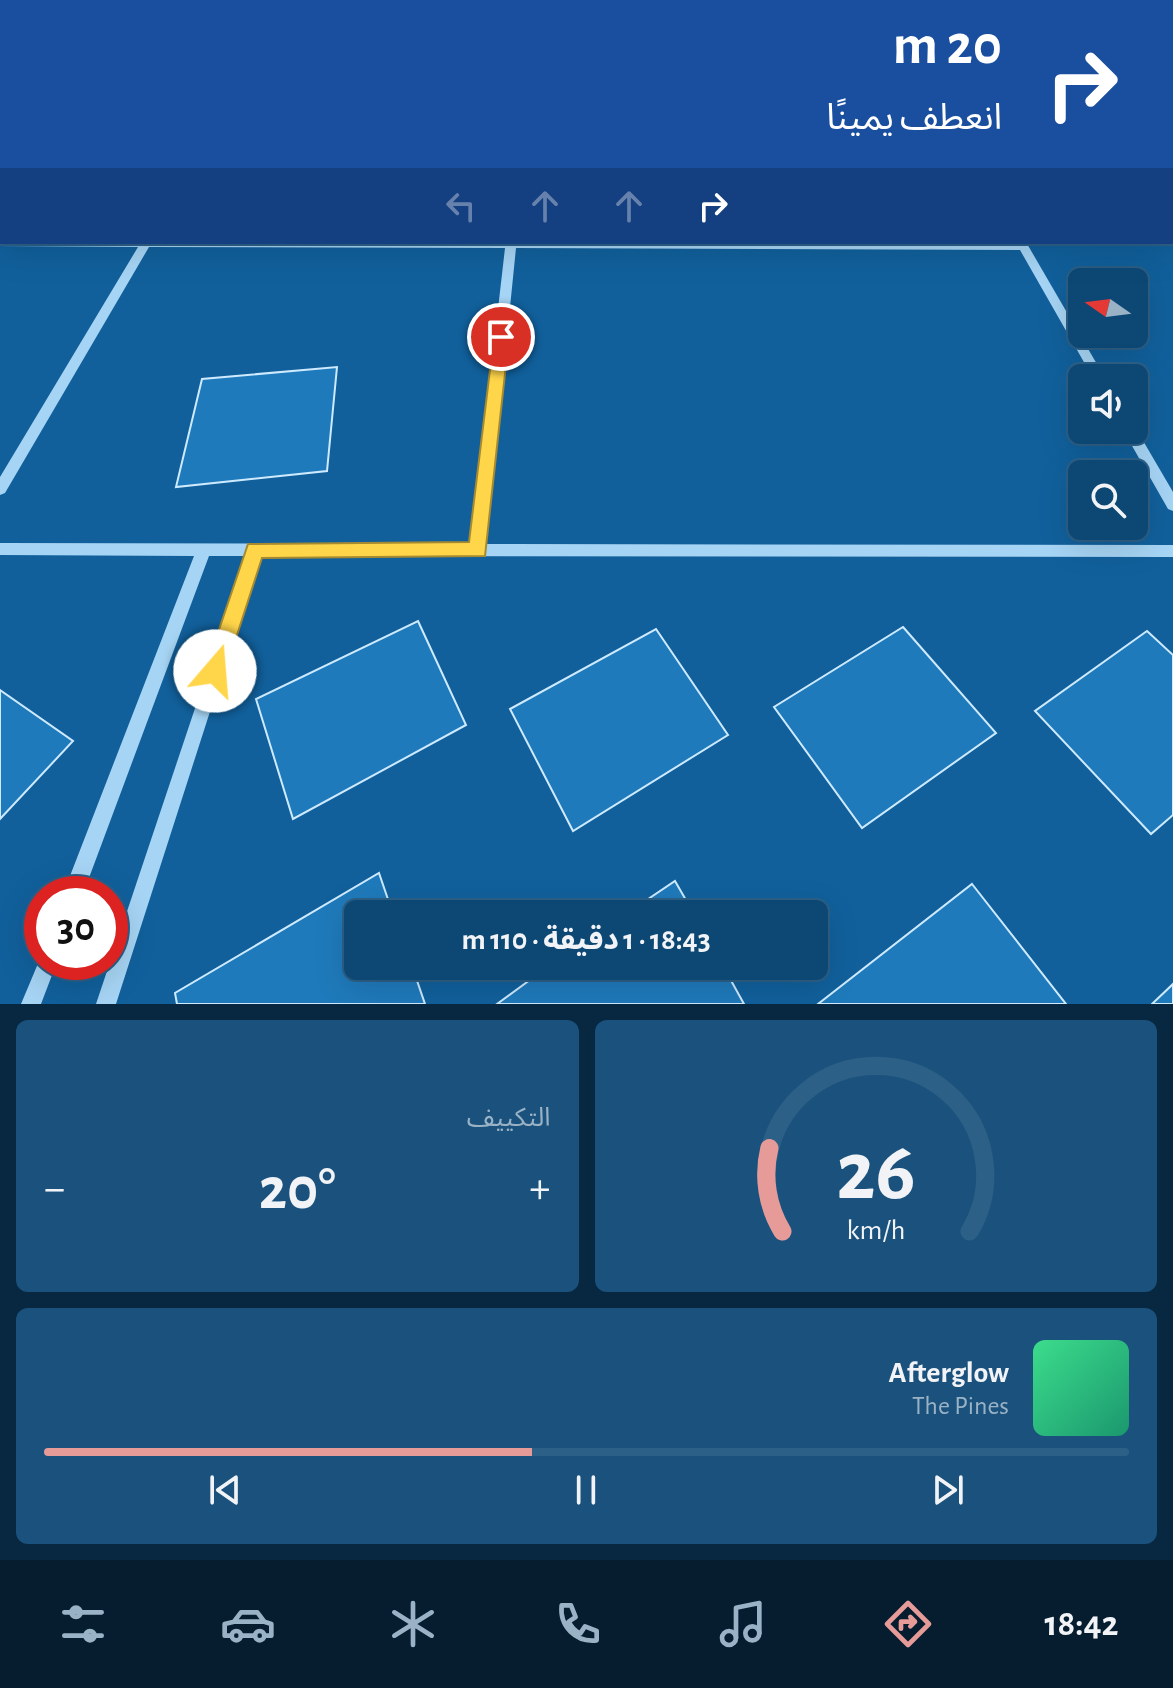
<!DOCTYPE html>
<html lang="ar">
<head>
<meta charset="utf-8">
<style>
	:root { --surface:#0d4875; --page:#1b527d; --text:#f1f3f6; --muted:#9ab2c5; --line:#2d6087; --accent:#e69b98 }
	body { margin:0; font-family:"Alegreya Sans","Noto Sans Arabic",sans-serif; background:var(--page); color:var(--text); direction:rtl; height:100vh; display:flex; flex-direction:column; font-size:30px; white-space:nowrap }
	* { box-sizing:border-box; margin:0 }
	p { font-size:26px; color:var(--muted) }
	.icon { flex:none; width:44px; height:44px; fill:none; stroke:currentColor; stroke-width:2; stroke-linecap:round; stroke-linejoin:round }
	.map { position:relative; height:1004px; overflow:hidden; direction:ltr }
	.panel { display:flex; flex-direction:column; gap:16px; padding:16px; background:#072840; flex:1 }
	.panel>* { flex:none }
	.top-card { position:absolute; left:0px; top:0px; width:1174px; height:244px; box-shadow:0 8px 32px #0002,0 0 0 2px var(--line); direction:rtl; background:#1a4fa0; color:#fff; overflow:hidden }
	.needle { width:52px; rotate:284deg }
	.controls { position:absolute; left:1068px; top:268px; display:grid; gap:16px }
	.controls a { display:grid; place-items:center; width:80px; height:80px; border-radius:12px; background:var(--surface); box-shadow:0 8px 32px #0002,0 0 0 2px var(--line); font-size:40px }
	.speed { position:absolute; left:24px; top:876px; display:flex; gap:16px; font-size:40px; font-weight:700; text-align:center }
	.speed>* { display:grid; place-content:center; width:104px; height:104px; border-radius:50%; background:var(--surface); box-shadow:0 8px 32px #0002,0 0 0 2px var(--line); line-height:1 }
	.speed .limit { border:12px solid #d22; background:#fff; color:#111 }
	.pin { position:absolute; display:grid; place-items:center; width:68px; height:68px; color:#fff; margin:-34px; border:4px solid #fff; border-radius:50%; box-shadow:0 2px 8px #0007 }
	.me { position:absolute; width:88px; margin:-44px; rotate:18deg; stroke-linejoin:round; filter:drop-shadow(0 0 6px #0008) }
	.turn { display:flex; align-items:center; gap:28px; height:168px; padding:0 40px; font-size:36px }
	.turn .icon { width:104px; height:104px; stroke-width:2.5 }
	.turn b { display:block; font-size:56px; line-height:68px }
	.lanes { display:flex; align-items:center; height:76px; padding:0 40px; background:#0003; justify-content:center; gap:40px; direction:ltr }
	.lanes .off { opacity:.35 }
	.big { font-size:60px; font-weight:700; line-height:1.1 }
	.panel .card { flex:1; display:flex; flex-direction:column; justify-content:center; gap:12px; min-width:0; padding:0 28px; border-radius:12px; background:var(--page) }
	.panel .dial { align-items:center; gap:0 }
	.dial svg { height:208px; overflow:visible; fill:none; stroke:var(--line); stroke-width:7; stroke-linecap:round; text-anchor:middle }
	.dial text { fill:var(--text); stroke:none }
	.song { display:flex; align-items:center; gap:24px }
	.cover { width:96px; height:96px; border-radius:12px; background:linear-gradient(135deg,hsl(150 70% 55%),hsl(160 70% 35%)) }
	.played { height:8px; border-radius:4px; background:linear-gradient(90deg,var(--accent) 45%,var(--line) 45%) }
	.keys { display:flex; justify-content:space-around; direction:ltr }
	.heat { display:flex; justify-content:space-between; align-items:center; font-size:44px; direction:ltr }
	.panel .tiles { flex:1; display:grid; gap:16px; grid-template-columns:1fr 1fr }
	.card:last-child { grid-column:span 2 }
	.trip { position:absolute; left:344px; top:900px; width:484px; height:80px; border-radius:12px; background:var(--surface); box-shadow:0 8px 32px #0002,0 0 0 2px var(--line); font-weight:700; line-height:80px; text-align:center; direction:rtl }
	.dock { display:flex; height:128px; justify-content:space-around; align-items:center; background:#051d2f; color:var(--muted) }
	.dock .icon { width:56px; height:56px }
	.dock .on { color:var(--accent) }
	.dock b { font-size:36px; color:var(--text) }
	.map>svg:first-child { display:block }
	.building { fill:#1f7abb; stroke:#ceeafe; stroke-width:2 }
	.lines { fill:none; stroke-linecap:round; stroke-linejoin:round }
	.minor { fill:#a6d4f4; fill-rule:evenodd }
	.route { fill:#ffd54a; stroke:#a68a30; stroke-width:2 }
</style>
</head>
<body>
<div class="map">
<svg width="1173" height="1004" viewBox="0 0 1173 1004">
	<rect width="100%" height="100%" fill="#11609c"/>
	<path class="building" d="M337,367L327,471L176,487L202,379Z
		M418,621L466,725L293,819L256,699Z
		M903,627L996,733L862,828L774,707Z
		M656,629L728,735L573,831L510,709Z
		M1147,631L1173,655V815L1151,834L1035,711Z
		M0,690L73,741L0,819Z
		M379,873L393,914H358V966H412L425,1004H177L175,993Z
		M675,881L694,914H626Z
		M972,884L1066,1004H818Z
		M549,966H723L744,1004H497Z
		M1173,984V1004H1152Z"/>
	<g class="lines">
		<path class="minor" d="M402,0H410L401,2Z
			M425,0H433V2H425Z
			M1002,0H1012L1014,2H1004Z
			M1027,0H1037L1039,2H1029Z
			M0,58H2V62H0Z
			M1172,60H1173V64H1172Z
			M1172,72H1173V76H1172Z
			M0,240L2,242L1017,244L1016,242H1026L1105,378H1093L1020,250L516,248L486,544L1173,545V557L260,556L116,1004H96L246,556H209L83,894H63L194,556L0,555V543L471,544L505,248L149,247L5,493L0,495V477L138,247L0,246Z
			M1135,427L1173,492V511L1168,509L1123,430H1134Z
			M42,954V962H57L41,1004H21Z"/>
	</g>
	<path class="route" d="M501,331L509,337L485,556L262,558L223,678L215,681L208,678L205,671L248,544L469,542L494,337Z"/>
</svg>
<div class="controls">
<a><svg class="needle" viewBox="-14 -14 28 28"><path d="M0-13l5 13h-10z" fill="#e53935"/><path d="M0 13l5-13h-10z" fill="#9ab2c5"/></svg></a>
<a><svg class="icon" aria-label="sound" viewBox="0 0 24 24"><path d="M4 9h4l5-4v14l-5-4H4zM17 9q2 3 0 6"/></svg></a>
<a><svg class="icon" aria-label="search" viewBox="0 0 24 24"><circle cx="10" cy="10" r="6"/><path d="M15 15l6 6"/></svg></a>
</div>
<div class="speed"><div class="limit">30</div></div>
<div class="pin" style="left:501px;top:337px;background:#d93025"><svg class="icon" aria-label="arrive" viewBox="0 0 24 24"><path d="M6 21V4h12l-3 4 3 4H6"/></svg></div>
<svg class="me" style="left:215px;top:671px" viewBox="-20 -20 40 40"><circle r="19" fill="#fff"/><path d="M0-13L10 11 0 6-10 11z" fill="#ffd54a"/></svg>
<div class="trip">18:43 · 1 دقيقة · 110 m</div>
<div class="top-card">
<div class="turn"><svg class="icon" aria-label="right" viewBox="0 0 24 24"><path d="M7 20v-9h11M14 6l5 5-5 5"/></svg><div><b>20 m</b>انعطف يمينًا</div></div>
<div class="lanes"><svg class="icon off" aria-label="left" viewBox="0 0 24 24"><path d="M17 20v-9H6M10 6l-5 5 5 5"/></svg><svg class="icon off" aria-label="ahead" viewBox="0 0 24 24"><path d="M12 20V5M6 11l6-6 6 6"/></svg><svg class="icon off" aria-label="ahead" viewBox="0 0 24 24"><path d="M12 20V5M6 11l6-6 6 6"/></svg><svg class="icon" aria-label="right" viewBox="0 0 24 24"><path d="M7 20v-9h11M14 6l5 5-5 5"/></svg></div>
</div>
</div>
<section class="panel">
<div class="tiles">
<div class="card dial"><svg viewBox="0 0 100 80">
<path d="M14 69A42 42 0 1 1 86 69"/>
<path d="M14 69A42 42 0 0 1 9 37" stroke="#e69b98"/>
<text x="50" y="56" font-size="32" font-weight="700">26</text>
<text x="50" y="72" font-size="11">km/h</text>
</svg></div>
<div class="card"><p>التكييف</p>
<div class="heat"><a>−</a><b class="big">20°</b><a>+</a></div>
</div>
<div class="card">
<div class="song"><i class="cover"></i><div><b>Afterglow</b><p>The Pines</p></div></div>
<div class="played"></div>
<div class="keys"><svg class="icon" aria-label="previous" viewBox="0 0 24 24"><path d="M18 5L8 12l10 7zM5 5v14"/></svg><svg class="icon" aria-label="pause" viewBox="0 0 24 24"><path d="M8 5v14M16 5v14"/></svg><svg class="icon" aria-label="next" viewBox="0 0 24 24"><path d="M6 5l10 7-10 7zM19 5v14"/></svg></div>
</div>
</div>
</section>
<nav class="dock">
<b>18:42</b>
<svg class="icon on" aria-label="directions" viewBox="0 0 24 24"><path d="M12 3l9 9-9 9-9-9zM9 14v-3h6M13 9l2 2-2 2"/></svg>
<svg class="icon" aria-label="music" viewBox="0 0 24 24"><path d="M9 18V5l10-2v13"/><circle cx="6" cy="18" r="3"/><circle cx="16" cy="16" r="3"/></svg>
<svg class="icon" aria-label="phone" viewBox="0 0 24 24"><path d="M5 4h4l2 5-3 2q2 4 5 5l2-3 5 2v4C11 20 4 13 5 4z"/></svg>
<svg class="icon" aria-label="climate" viewBox="0 0 24 24"><path d="M12 3v18M4 7l16 10M4 17L20 7"/></svg>
<svg class="icon" aria-label="car" viewBox="0 0 24 24"><path d="M5 17H2v-5l4-1 3-4h7l3 4 3 1v5h-3M9 17h6M6 11h13"/><circle cx="7" cy="17" r="2"/><circle cx="17" cy="17" r="2"/></svg>
<svg class="icon" aria-label="filters" viewBox="0 0 24 24"><path d="M4 7h16M4 17h16"/><circle cx="9" cy="7" r="2"/><circle cx="15" cy="17" r="2"/></svg>
</nav>
</body>
</html>
